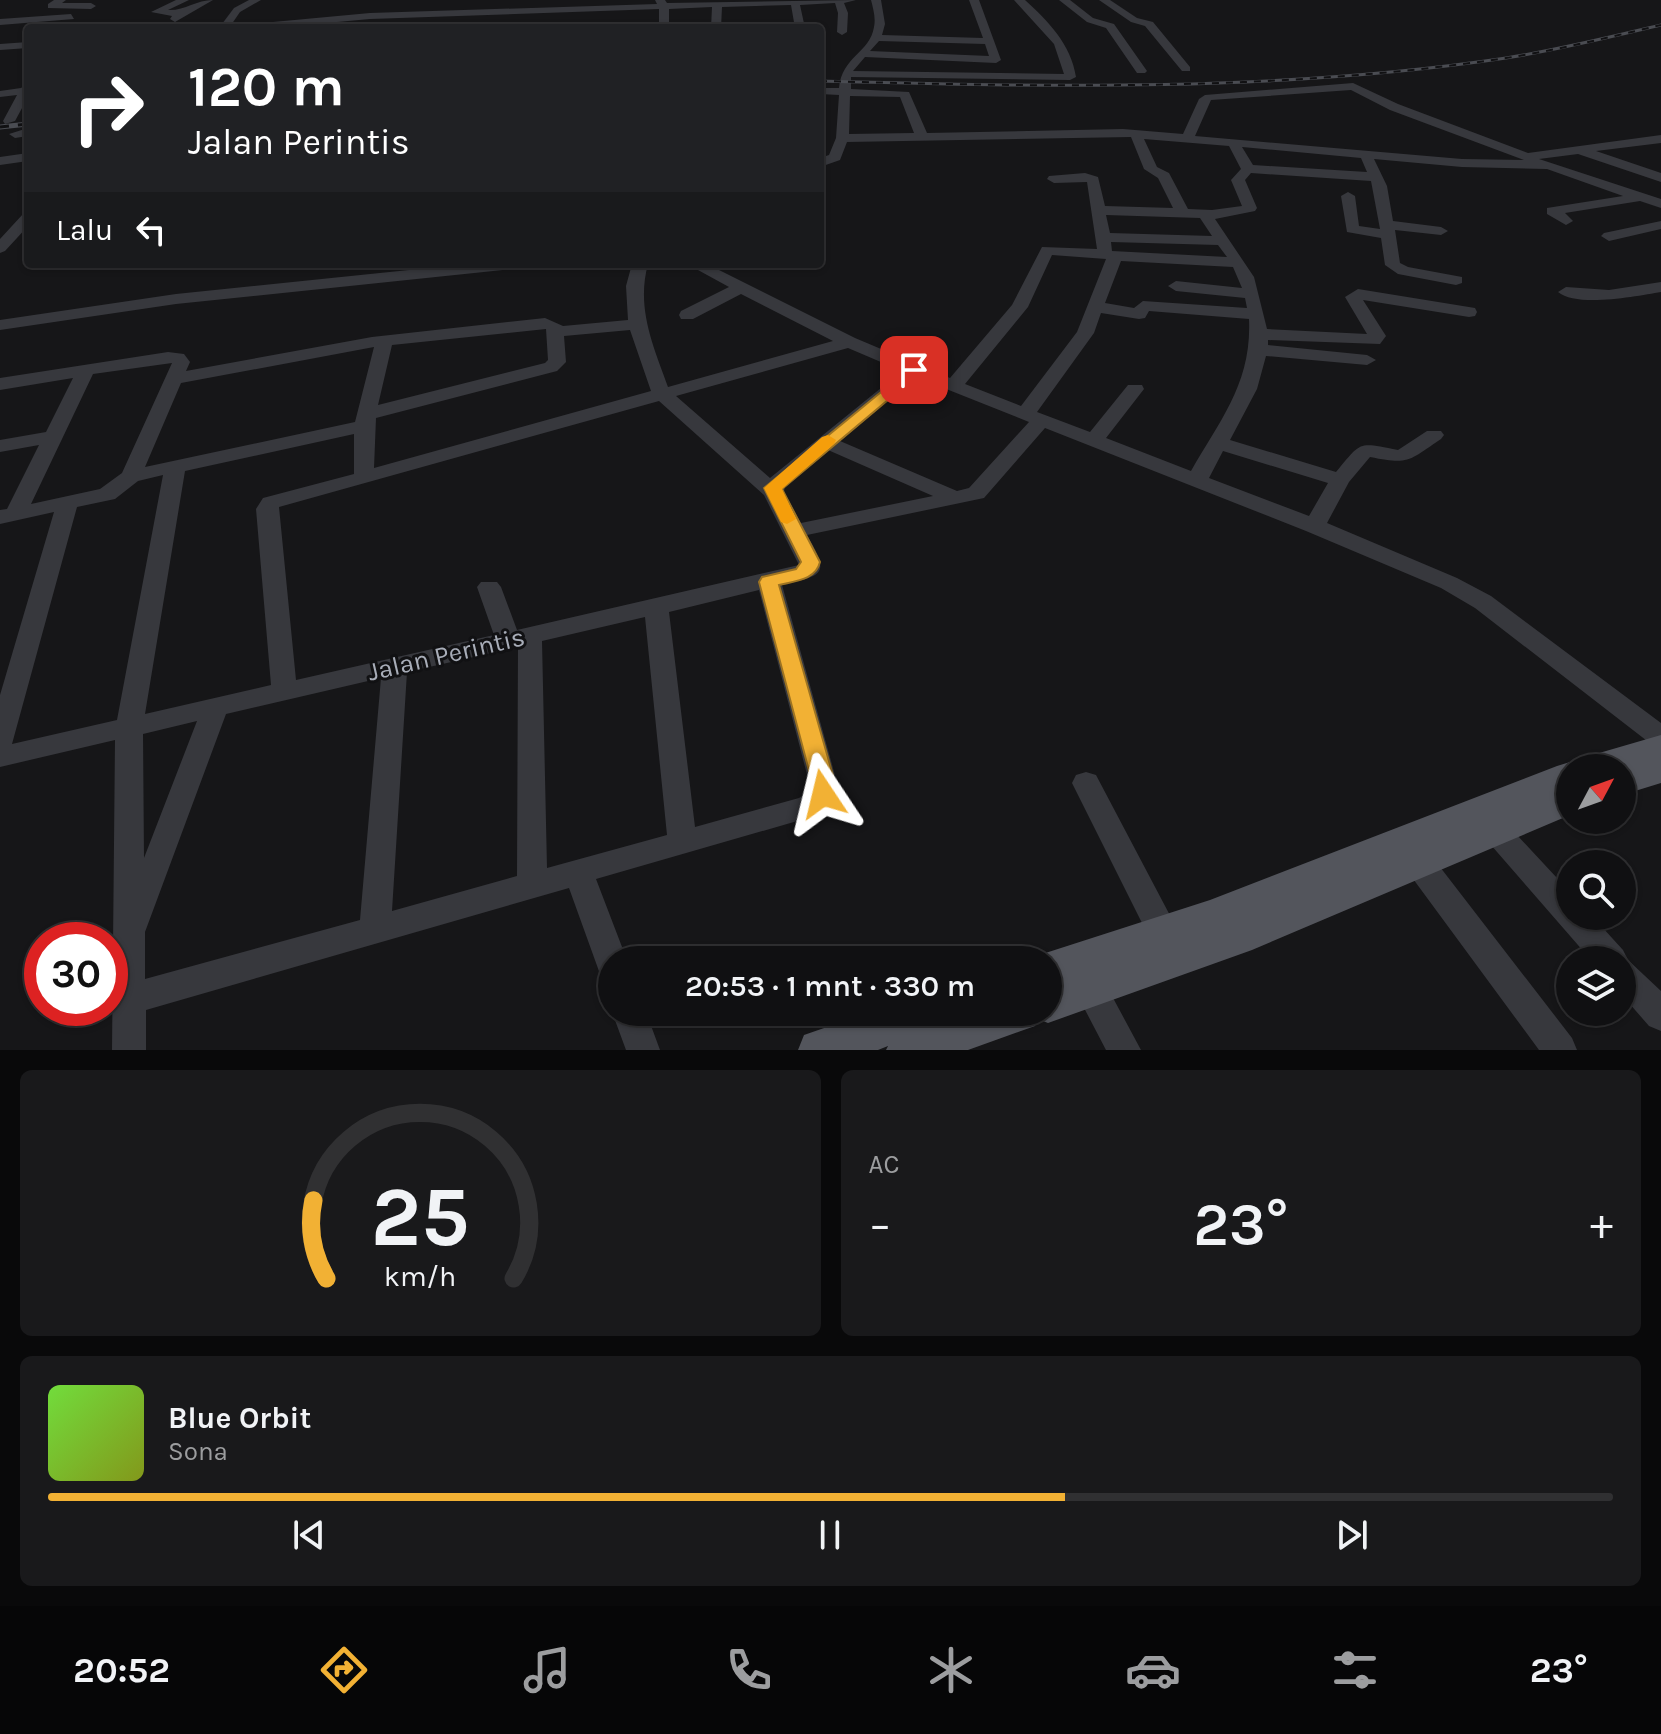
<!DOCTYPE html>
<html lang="id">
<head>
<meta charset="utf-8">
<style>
	:root { --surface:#101012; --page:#19191b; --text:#f1f3f6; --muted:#9c9d9f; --line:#303032; --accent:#f2b134 }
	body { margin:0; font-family:Karla,sans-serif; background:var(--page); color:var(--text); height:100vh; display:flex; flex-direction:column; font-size:30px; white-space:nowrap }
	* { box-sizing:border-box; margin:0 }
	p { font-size:26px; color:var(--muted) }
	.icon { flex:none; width:44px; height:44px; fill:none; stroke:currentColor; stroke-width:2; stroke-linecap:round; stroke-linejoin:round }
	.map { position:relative; height:1050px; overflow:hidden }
	.details { display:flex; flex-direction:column; gap:20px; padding:20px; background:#09090a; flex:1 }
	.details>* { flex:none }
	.top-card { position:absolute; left:24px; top:24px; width:800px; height:244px; border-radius:8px; box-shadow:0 2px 6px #0004,0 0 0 2px var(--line); background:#202124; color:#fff; overflow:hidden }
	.needle { width:52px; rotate:49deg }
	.buttons { position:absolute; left:1556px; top:754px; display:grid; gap:16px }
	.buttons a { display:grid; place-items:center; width:80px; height:80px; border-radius:50%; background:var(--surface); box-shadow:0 2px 6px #0004,0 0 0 2px var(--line); font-size:40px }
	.speed { position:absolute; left:24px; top:922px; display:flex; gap:16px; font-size:40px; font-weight:700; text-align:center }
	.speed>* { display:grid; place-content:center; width:104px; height:104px; border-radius:50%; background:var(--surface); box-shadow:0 2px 6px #0004,0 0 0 2px var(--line); line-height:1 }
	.speed .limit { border:12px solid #d22; background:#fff; color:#111 }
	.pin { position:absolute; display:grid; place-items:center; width:68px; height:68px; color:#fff; margin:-34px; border-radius:16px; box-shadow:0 4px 12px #0006 }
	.me { position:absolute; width:88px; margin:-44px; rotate:350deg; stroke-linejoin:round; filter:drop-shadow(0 0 6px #0008) }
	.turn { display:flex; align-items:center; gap:28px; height:168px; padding:0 32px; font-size:36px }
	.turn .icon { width:104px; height:104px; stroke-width:2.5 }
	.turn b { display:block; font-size:56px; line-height:68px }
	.then { display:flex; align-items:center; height:76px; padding:0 32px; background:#0003; gap:16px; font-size:30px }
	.big { font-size:60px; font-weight:600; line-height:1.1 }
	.details .tile { flex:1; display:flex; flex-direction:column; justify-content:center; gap:12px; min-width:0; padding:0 28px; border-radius:12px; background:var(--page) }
	.details .dial { align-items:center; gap:0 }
	.dial svg { height:208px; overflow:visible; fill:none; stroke:var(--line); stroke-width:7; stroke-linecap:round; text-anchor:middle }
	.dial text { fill:var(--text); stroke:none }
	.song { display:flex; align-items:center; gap:24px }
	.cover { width:96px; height:96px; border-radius:12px; background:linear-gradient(135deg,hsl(100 70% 55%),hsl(70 70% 35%)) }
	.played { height:8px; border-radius:4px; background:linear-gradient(90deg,var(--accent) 65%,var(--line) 65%) }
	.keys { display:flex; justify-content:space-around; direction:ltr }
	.heat { display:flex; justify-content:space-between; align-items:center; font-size:44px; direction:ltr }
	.details .tiles { flex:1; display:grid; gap:20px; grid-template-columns:1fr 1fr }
	.tile:last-child { grid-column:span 2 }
	.trip { position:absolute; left:598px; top:946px; width:464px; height:80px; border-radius:40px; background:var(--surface); box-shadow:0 2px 6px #0004,0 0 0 2px var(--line); font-weight:600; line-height:80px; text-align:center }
	.tab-bar { display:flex; height:128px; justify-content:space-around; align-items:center; background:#060607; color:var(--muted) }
	.tab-bar .icon { width:56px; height:56px }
	.tab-bar .current { color:var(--accent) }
	.tab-bar b { font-size:36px; color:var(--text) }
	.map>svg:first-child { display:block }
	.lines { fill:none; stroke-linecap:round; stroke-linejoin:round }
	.minor { fill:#37383d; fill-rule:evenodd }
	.major { fill:#53555c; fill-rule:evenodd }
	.rail-far1-casing { stroke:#4a4c52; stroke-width:3 }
	.rail-casing { stroke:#4a4c52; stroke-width:5 }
	.rail-far1 { stroke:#111113; stroke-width:2; stroke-dasharray:7; stroke-linecap:butt }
	.rail { stroke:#111113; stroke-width:3; stroke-dasharray:9; stroke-linecap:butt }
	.route { fill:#f2b134; stroke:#9d7322; stroke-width:2 }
	.slow { fill:#f59e0b }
	.labels { text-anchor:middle; stroke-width:6; stroke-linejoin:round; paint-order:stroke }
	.street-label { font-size:26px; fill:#a8adb8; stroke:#111113 }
</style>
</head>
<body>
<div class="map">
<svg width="1661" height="1050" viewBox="0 0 1661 1050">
	<rect width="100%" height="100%" fill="#161618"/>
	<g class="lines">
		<path class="minor" d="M54,0H66L62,3H91L96,6L91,9L48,8V4Z
			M176,0H189L168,10C184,11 196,0 213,0L175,22L170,19L172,16L151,12Z
			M249,0H261L240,12L229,28H219L234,8Z
			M655,0H665L667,3L856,0L844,3L848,13L847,32L842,35L837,32L838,13L835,3L800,5L805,28H795L791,5L722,7L721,28H711L712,7L669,9V28H659V9L370,19L272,28H235L240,25L370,13L657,4Z
			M871,0H881L885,24L882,35L983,38L969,0H979L1001,60L996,63L865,57L853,71L1064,74L1054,44L1014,0H1025C1048,21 1071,44 1076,77L1070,80L851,77V89L909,92L927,133L1123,129L1183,134L1199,99L1205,95L1353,83L1398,104L1528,153L1661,135V143L1596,151L1661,173V182L1578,154L1539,159L1661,199V208L1640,201L1565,213L1573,221L1566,225L1547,214V208L1623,196L1547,169L1462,167L1374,159L1387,186L1393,221L1441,227L1448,231L1441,235L1395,230L1400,263L1408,267L1462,277V283L1456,285L1398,274L1385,265L1381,238L1347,232L1341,196L1348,192L1355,196L1359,226L1380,229L1371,181L1251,173L1245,180L1257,208L1255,211L1215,219L1254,277L1267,329L1367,334L1345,297L1358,289L1475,308L1477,312L1475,316L1469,317L1363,300L1386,336L1380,344L1268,340V345L1367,355L1376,360L1367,365L1266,356L1257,389L1230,440L1336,472C1362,441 1357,442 1398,450L1427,431H1441L1444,435L1441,439C1408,461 1410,465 1370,457L1349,482L1327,523L1457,578L1491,596L1661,723V747L1651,744L1475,608L1441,588L1306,531L1045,428L984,498L807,535C830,575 824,575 782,585L838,786C835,801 831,806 818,815L596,879L627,960H612V979L600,974L569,888L146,1010V1050H112L115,740L0,767V695L54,512L0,524V510L7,509L39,445L0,452V440L46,432L73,378L0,390V378L168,352L184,354L190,362L186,371L372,337L545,318L563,326L628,320L626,286L632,264H648C636,308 653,345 668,387L833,341L741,294L693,319H681L679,315L681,311L729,287L687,264H707L855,338L950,378L1012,305L1042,247L1097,249L1087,182L1054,183L1047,179L1049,176L1085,173L1098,177L1105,206L1173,208L1158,178L1144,169L1131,137L847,142L840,160L820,167V158L829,155L836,138L839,95L820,94V88H839C842,56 870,53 874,27C876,18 873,8 871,0ZM879,41L985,44L989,56L870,51ZM1351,90L1390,110L1524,160L1462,159L1195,136L1211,100ZM850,96L900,97L914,133L849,134ZM1144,139L1229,146L1241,169L1231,180L1242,206L1212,210L1188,209L1169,173L1157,167ZM1242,147L1361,158L1367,172L1253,165ZM1106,215L1200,218L1212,236L1110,233ZM1111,242L1218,245L1227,257L1112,251ZM1052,255L1106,259L1077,332L1021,406L965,384L1028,307ZM1121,261L1233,267L1242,288L1176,281L1168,286L1176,291L1245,298L1247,308L1143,301L1134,308L1105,303ZM1149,311L1249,319C1252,383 1220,420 1191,471L1106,438L1144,389L1142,385H1128L1090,432L1037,412L1094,333L1101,313L1139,319L1145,318ZM546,329L548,360L545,363L378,405L392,345ZM630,330L651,391L374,468L376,418L557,371L566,362L564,336ZM374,347L355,422L145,467L181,383ZM848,348L902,371L770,478L676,396ZM172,363L122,473L100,489L31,504L93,374ZM916,377L1029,422L969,488L957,491L840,441ZM659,401L764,495L799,565L517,630L501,587L497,582H481L477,587L494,635L296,680L279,507ZM354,434V474L263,498L256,509L271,685L145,714L185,471ZM828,450L933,496L801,523L784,492L785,486ZM1223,451L1328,483L1309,516L1209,478ZM163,475L117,720L12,744L77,507L115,499L138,481ZM759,590L810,786L808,792L799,798L695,827L669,612ZM645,617L667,835L547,868L542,641ZM518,647L517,876L392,911L407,672ZM381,678L360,920L145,979V932L226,714ZM197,721L144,858L143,734Z
			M1059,0H1070L1093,18L1114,24L1147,71L1145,73H1137L1106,28L1087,22Z
			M1099,0H1110L1137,18L1153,22L1190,67V71H1182L1145,26L1131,22Z
			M71,14L74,19L0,25V19Z
			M28,42V48L0,50V44Z
			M28,83V97L15,121L5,124L3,121L17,95L0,97V91L21,88Z
			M28,128V136L15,138L9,134Z
			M28,153V161L0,165V157Z
			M28,213V226L5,251L0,253V239L23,214Z
			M1661,221V229L1609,241L1601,236L1604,233Z
			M467,264H521L513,269L176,304L0,330V320L176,294Z
			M1661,282V292C1637,296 1577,308 1558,292L1566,287L1609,290Z
			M1086,772L1096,775L1174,923L1179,933L1174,943L1163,947L1152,943L1072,783L1076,775Z
			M1494,817L1504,821L1570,892V916H1592L1623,950L1628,960L1661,991V1031L1649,1026L1622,995V960H1591L1484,837L1479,829L1484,821Z
			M1419,851L1430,854L1572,1038L1577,1050H1539L1408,872L1404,863L1408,854Z
			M1086,966L1098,970L1141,1050H1106L1070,981L1074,970Z
			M612,1012H646L660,1050H626Z"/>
		<path class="major" d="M1661,735V783L1622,795V768H1570V815L1252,950L1048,1023L1038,1019L1035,1026L968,1050H886L888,1046L878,1050H798L804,1035L870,1012H949L948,1016L960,1012H1048V960H1032L1033,957L1210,900L1557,766L1570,762L1579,765L1582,758Z"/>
		<defs>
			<path id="rail-far1" d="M820,81C1049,87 1279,92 1506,58C1558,50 1610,37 1661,25"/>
			<path id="rail" d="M0,127L28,124"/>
		</defs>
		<use href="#rail-far1" class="rail-far1-casing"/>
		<use href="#rail" class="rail-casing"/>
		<use href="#rail-far1" class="rail-far1"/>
		<use href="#rail" class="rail"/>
	</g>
	<path class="route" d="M914,365L922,370L920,373L782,489L820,562C816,580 795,581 779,585L836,786L831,801L823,803L814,801L811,794L813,786L759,582L762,577L796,569L801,562L764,488Z"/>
	<path class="slow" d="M828,435L836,440L834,444L782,489L796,519L787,524L781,522L764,488L822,437Z"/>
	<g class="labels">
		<g class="street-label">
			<text transform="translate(446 654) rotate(-13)" y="9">Jalan Perintis</text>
		</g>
	</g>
</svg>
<div class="buttons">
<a><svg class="needle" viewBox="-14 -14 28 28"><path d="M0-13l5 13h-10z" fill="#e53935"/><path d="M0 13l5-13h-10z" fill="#9c9d9f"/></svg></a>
<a><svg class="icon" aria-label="search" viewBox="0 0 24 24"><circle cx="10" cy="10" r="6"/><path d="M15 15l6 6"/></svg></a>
<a><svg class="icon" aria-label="layers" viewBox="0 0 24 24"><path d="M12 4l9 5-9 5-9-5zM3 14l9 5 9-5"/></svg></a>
</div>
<div class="speed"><div class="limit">30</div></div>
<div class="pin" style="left:914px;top:370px;background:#d93025"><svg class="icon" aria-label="arrive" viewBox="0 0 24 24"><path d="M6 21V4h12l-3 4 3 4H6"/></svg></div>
<svg class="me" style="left:823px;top:794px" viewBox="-20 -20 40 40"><path d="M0-17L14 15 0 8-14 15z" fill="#f2b134" stroke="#fff" stroke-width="4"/></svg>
<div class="trip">20:53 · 1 mnt · 330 m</div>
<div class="top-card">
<div class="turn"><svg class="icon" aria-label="right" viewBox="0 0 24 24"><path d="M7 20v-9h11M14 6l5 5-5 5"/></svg><div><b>120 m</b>Jalan Perintis</div></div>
<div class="then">Lalu<svg class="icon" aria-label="left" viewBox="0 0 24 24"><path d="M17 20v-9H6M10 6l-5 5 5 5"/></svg></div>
</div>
</div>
<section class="details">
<div class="tiles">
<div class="tile dial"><svg viewBox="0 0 100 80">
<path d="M14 69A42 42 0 1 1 86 69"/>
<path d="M14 69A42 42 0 0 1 9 39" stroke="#f2b134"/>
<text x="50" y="56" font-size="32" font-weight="700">25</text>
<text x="50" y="72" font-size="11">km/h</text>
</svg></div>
<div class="tile"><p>AC</p>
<div class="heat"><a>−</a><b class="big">23°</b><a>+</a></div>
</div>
<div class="tile">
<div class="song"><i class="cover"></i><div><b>Blue Orbit</b><p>Sona</p></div></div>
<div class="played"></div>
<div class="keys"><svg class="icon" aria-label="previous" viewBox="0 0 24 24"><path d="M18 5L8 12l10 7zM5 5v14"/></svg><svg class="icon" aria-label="pause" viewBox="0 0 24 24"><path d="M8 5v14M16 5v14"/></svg><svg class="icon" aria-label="next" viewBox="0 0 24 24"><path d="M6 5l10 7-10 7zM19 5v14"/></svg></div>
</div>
</div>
</section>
<nav class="tab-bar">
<b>20:52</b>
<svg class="icon current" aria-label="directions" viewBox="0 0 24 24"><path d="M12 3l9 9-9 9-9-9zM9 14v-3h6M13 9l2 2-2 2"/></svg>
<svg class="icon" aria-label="music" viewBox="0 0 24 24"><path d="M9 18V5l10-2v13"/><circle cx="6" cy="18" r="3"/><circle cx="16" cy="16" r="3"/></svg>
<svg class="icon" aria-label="phone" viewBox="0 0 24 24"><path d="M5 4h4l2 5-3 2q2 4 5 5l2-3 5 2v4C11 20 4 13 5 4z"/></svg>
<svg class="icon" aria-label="climate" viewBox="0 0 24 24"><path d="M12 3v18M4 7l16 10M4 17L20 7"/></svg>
<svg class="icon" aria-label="car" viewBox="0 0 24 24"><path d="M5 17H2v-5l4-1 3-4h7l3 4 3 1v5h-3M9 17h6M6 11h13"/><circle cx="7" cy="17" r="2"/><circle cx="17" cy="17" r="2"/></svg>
<svg class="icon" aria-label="filters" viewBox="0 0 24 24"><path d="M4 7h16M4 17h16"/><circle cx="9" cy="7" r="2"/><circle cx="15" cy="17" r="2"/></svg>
<b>23°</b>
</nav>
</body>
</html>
